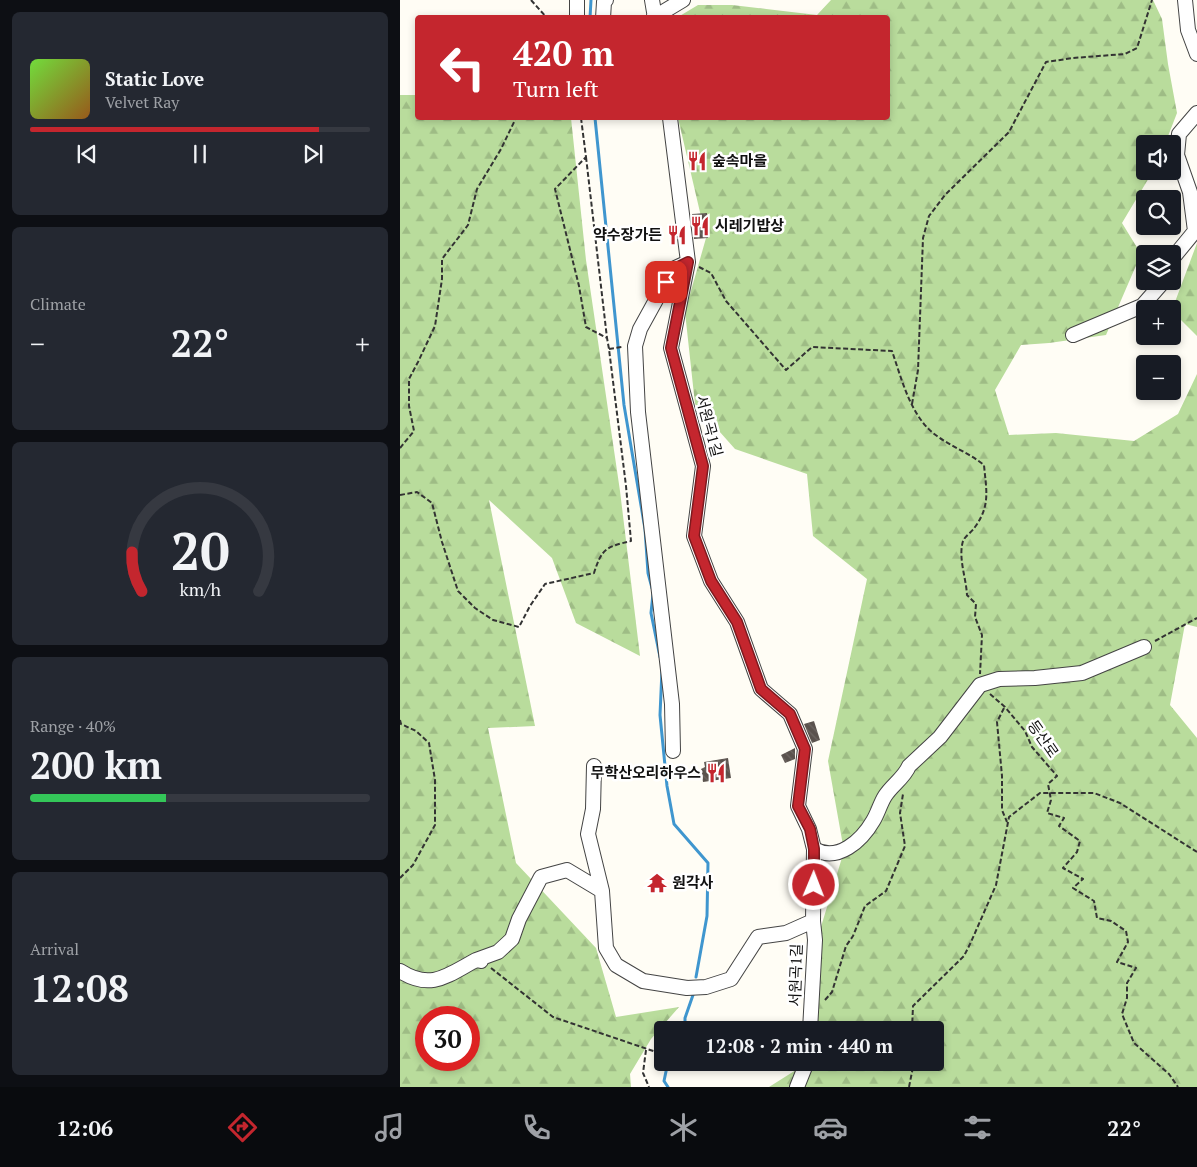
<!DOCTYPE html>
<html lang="en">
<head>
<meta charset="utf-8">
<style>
	:root { --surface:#171b24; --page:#242831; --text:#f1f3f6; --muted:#9ea1a6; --line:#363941; --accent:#c4262e }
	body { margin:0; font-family:"PT Serif","Noto Sans KR",serif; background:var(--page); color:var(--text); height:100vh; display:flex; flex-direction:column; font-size:19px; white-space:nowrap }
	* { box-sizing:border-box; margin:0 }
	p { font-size:16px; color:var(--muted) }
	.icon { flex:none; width:28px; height:28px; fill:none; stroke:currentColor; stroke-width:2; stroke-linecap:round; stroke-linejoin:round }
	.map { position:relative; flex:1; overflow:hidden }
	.side { display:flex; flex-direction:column; gap:12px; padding:12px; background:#0d0f14; width:400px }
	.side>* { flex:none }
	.top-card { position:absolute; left:15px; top:15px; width:475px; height:105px; border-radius:5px; box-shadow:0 2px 8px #0003; background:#c4262e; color:#fff; overflow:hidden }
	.controls { position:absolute; left:736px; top:135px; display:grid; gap:10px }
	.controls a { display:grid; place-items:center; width:45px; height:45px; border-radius:5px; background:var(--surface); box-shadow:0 2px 8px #0003; font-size:25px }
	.speed { position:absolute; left:15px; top:1006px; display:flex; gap:10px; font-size:25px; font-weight:700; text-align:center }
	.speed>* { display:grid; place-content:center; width:65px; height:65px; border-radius:50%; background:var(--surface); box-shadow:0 2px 8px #0003; line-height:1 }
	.speed .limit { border:8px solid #d22; background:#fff; color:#111 }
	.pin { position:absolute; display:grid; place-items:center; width:42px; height:42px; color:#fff; margin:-21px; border-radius:10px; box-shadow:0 2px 8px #0006 }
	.me { position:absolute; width:55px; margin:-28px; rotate:1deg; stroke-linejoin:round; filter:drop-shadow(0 0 4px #0008) }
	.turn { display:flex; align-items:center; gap:18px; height:105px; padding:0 15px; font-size:22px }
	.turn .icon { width:65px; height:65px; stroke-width:2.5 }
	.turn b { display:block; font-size:35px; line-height:42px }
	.big { font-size:38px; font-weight:600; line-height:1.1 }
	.side .widget { flex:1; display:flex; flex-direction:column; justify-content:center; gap:8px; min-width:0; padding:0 18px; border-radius:8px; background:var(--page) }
	.side .dial { align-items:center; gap:0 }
	.dial svg { height:130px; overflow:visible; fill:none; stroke:var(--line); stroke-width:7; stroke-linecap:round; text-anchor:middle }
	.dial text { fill:var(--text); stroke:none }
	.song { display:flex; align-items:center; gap:15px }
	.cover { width:60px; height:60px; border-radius:8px; background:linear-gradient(135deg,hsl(100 70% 55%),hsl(30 70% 35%)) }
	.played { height:5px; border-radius:2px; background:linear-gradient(90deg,var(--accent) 85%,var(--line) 85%) }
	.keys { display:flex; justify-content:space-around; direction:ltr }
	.heat { display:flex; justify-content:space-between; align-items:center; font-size:28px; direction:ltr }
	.charge { height:8px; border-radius:4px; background:linear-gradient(90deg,#34c759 40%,var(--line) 0) }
	.trip { position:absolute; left:254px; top:1021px; width:290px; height:50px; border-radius:5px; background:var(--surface); box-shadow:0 2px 8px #0003; font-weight:600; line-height:50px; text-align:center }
	.dock { display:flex; height:80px; justify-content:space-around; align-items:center; background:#090b0e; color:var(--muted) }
	.dock .icon { width:35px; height:35px }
	.dock .selected { color:var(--accent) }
	.dock b { font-size:22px; color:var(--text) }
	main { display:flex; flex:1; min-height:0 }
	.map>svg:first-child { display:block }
	.forest { fill:url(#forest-firs); fill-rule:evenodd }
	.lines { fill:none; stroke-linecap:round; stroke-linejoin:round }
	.stream { stroke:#3f96cf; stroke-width:3 }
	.building { fill:url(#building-back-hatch) }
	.minor-casing { stroke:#444; stroke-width:16 }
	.path { stroke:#333; stroke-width:2; stroke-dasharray:5 2.5; stroke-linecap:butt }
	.minor { stroke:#fff; stroke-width:14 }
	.route-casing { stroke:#7f191e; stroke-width:12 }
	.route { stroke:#c4262e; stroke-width:9 }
	.labels { text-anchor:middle; stroke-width:5; stroke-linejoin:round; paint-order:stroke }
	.poi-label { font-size:15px; font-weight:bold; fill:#111; stroke:#fff; text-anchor:start }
	.street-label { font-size:15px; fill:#111; stroke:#fff }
</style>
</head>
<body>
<main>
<section class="side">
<div class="widget">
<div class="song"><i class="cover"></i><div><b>Static Love</b><p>Velvet Ray</p></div></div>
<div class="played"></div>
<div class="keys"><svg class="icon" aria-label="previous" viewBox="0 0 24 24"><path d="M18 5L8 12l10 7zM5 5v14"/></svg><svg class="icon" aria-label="pause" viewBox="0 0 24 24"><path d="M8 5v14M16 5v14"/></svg><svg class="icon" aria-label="next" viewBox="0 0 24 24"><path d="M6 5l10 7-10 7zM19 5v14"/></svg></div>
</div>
<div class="widget"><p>Climate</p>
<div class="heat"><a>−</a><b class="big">22°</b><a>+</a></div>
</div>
<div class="widget dial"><svg viewBox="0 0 100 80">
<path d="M14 69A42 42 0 1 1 86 69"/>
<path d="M14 69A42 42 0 0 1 8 45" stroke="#c4262e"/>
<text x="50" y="56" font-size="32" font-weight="700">20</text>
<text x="50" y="72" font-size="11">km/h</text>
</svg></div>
<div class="widget"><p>Range · 40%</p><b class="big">200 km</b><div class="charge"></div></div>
<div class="widget"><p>Arrival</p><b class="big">12:08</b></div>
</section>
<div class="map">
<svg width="797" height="1087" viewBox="0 0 797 1087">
	<defs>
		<pattern id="forest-firs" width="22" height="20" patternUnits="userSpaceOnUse" patternTransform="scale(1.25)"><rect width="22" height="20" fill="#b9dc9c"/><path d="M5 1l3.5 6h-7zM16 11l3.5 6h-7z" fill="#9ebc85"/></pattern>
		<pattern id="building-back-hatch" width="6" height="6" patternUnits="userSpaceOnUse" patternTransform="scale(1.25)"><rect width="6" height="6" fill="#5a524d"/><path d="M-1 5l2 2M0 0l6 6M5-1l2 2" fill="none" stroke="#6d6662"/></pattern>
	</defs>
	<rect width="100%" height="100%" fill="#fffdf5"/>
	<path class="forest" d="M431,0H753L762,19L768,64L777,113L765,144H745V171H753L722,223L741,254L706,335L649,343L621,345L595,390L609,435L656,433L734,441L778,414L797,374V627L785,624L770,705L797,738V1087H369L407,1063L535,1062V1030H412L420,930L444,851L428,761L467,579L413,536L407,474L335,449L295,404L285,312L306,238L278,118H488V18L278,17L298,5H332L417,15Z
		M0,95H17L18,118H171L186,260L220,491L240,656L176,623L152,558L89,500L135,726L88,728L116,863L196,948L216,1017L279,1007L251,1039L230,1074L231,1087H0ZM26,1018H69V1060H26Z
		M797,243V336L773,312L772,310Z"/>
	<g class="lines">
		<path class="stream" d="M190,18L191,0
			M195,118L224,405L245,529L248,573L252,588
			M253,594L251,613L260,657
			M262,670L260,715L267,786L274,824L308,863L307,916L296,977
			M285,1030V1018L293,995
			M268,1062L264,1081L268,1087"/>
	</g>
	<path class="building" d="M307,213L308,238L294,239L292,214Z
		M414,721L420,740L412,743L404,724Z
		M395,748V759L385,763L381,755Z
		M328,758L331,778L303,782L301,769L305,767L304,762Z"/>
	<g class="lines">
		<defs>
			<path id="minor" d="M252,0L255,18
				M785,0L788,30L797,54
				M177,18V0
				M203,18L204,2L206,0
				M253,18L283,0
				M270,118L288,262L271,348L303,466L294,536L311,581L337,622L361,689L390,714L405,749L398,806L409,829L414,849L413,921L415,940L410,1030
				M772,259L795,231L790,192L777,155L779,134L797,113
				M673,335L742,306L764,281
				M273,751L272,704L238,412L235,346L240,329L273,269L288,262
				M194,766L193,809L188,834L202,891
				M414,849C438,863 462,840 473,821C478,813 480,804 485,796C492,785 504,778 509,766L540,737L580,685L599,679L635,678L682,673L744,647
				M76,960L98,952L112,939L119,919L141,877L167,870L202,891L206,948L216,965L243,981L287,988L306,987L331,979L358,937L386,933L413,921
				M0,971C31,991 48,975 76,960L81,961
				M397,1087L407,1062"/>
		</defs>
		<use href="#minor" class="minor-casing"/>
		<path class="path" d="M131,0L147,18
			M186,157L207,338
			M299,267L311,273L326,301L386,370L412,347L492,351C502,380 511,418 537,436C552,447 569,453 584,465C586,489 591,505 575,527C572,532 565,536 563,541C558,558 566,577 567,595L576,604L575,617L582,635L580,674
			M209,349L222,347
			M512,404L518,370L523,238L529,216L545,195L609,132L646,62L673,58L725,54L737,48L752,0
			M0,448L14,431L9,406V379L18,362L35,326L42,279V259L68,225L77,189L101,149L116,118
			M0,495L17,492L32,503L42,542L58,591L75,608L93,620L119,627L130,606L145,584L194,573C202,548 206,547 231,541L226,486L209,349L207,338L186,327L179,286L155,189L186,157L181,118
			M755,641L797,618
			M590,694L605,707L625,731L632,747L657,776L648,784L651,800L647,813L664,818L659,826L680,841L677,852L663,868L683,879L673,888L694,901L697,918L711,921L726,931L728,942L717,962L736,968L727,983V998L722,1014L734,1043L769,1074L778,1087
			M604,708L597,722L602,776V810L607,822
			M0,720L1,724L16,731L29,743L35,780V825L13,865L0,878
			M91,968L153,1017L262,1054
			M425,1000L432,992L446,946L453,936L465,906L486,891L505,846L500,813L503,794
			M389,1030L399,1022
			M512,1030L513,1006L564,956L571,942L596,885L609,817L640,793H694L720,803L797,852
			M246,1050L243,1073L249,1087
			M309,1062L322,1064L339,1062
			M509,1087L514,1062"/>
		<use href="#minor" class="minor"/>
	</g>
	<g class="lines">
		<defs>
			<path id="route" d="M266,282L274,269L288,262L271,348L303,466L294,536L311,581L337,622L361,689L390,714L405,749L398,806L410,829L414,849V885"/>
		</defs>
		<use href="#route" class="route-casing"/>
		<use href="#route" class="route"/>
	</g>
	<defs>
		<symbol id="restaurant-bare" viewBox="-9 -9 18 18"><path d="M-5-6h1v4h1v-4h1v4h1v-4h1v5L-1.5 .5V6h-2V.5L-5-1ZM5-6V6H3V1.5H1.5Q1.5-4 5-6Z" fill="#c4262e" stroke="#fff" stroke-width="2.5" paint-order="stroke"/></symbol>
		<symbol id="temple-bare" viewBox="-9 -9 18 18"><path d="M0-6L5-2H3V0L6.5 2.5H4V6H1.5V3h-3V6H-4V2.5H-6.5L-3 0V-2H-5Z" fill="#c4262e" stroke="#fff" stroke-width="2.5" paint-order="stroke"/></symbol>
	</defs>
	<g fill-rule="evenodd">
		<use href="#restaurant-bare" x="283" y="147" width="28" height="28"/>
		<use href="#restaurant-bare" x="286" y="212" width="28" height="28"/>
		<use href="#restaurant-bare" x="263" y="221" width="28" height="28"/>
		<use href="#restaurant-bare" x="302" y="759" width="28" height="28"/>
		<use href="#temple-bare" x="243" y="869" width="28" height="28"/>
	</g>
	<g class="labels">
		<g class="poi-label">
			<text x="312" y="166">숲속마을</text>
			<text x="315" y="231">시레기밥상</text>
			<text x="262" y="240" text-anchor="end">약수장가든</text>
			<text x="301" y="778" text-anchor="end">무학산오리하우스</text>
			<text x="272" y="888">원각사</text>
		</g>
		<g class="street-label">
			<text transform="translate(309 426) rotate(75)" y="5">서원곡1길</text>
			<text transform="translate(643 739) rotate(55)" y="5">등산로</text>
			<text transform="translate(396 975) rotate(-88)" y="5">서원곡1길</text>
		</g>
	</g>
</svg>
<div class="controls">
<a><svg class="icon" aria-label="sound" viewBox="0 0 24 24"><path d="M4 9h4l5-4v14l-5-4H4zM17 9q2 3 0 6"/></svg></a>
<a><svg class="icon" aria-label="search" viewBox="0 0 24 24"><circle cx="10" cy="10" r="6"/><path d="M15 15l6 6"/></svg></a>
<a><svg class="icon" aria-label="layers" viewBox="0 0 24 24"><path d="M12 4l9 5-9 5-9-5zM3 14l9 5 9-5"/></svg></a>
<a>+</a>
<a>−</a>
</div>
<div class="speed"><div class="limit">30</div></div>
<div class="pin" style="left:266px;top:282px;background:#d93025"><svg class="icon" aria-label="arrive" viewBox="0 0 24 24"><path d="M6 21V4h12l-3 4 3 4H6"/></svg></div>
<svg class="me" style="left:414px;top:885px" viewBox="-20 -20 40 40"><circle r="17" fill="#c4262e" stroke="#fff" stroke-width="3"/><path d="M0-11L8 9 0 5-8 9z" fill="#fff"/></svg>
<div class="trip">12:08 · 2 min · 440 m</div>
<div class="top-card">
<div class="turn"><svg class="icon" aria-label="left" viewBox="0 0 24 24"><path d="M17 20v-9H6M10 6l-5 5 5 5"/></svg><div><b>420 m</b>Turn left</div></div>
</div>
</div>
</main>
<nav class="dock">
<b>12:06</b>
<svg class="icon selected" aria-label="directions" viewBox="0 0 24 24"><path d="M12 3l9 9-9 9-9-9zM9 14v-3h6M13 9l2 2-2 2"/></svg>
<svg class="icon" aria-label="music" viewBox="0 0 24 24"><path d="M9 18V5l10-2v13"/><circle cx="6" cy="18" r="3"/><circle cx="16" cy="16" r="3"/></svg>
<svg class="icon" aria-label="phone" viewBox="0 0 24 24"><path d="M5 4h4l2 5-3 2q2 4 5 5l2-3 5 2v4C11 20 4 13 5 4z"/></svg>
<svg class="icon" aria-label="climate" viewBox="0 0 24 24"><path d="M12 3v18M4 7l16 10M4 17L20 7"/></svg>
<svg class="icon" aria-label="car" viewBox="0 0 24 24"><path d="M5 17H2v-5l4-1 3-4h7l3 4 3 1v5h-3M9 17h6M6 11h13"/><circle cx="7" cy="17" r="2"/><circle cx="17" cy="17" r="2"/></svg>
<svg class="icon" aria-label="filters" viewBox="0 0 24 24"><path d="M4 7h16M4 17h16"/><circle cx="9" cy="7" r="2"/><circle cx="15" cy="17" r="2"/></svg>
<b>22°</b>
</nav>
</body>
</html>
